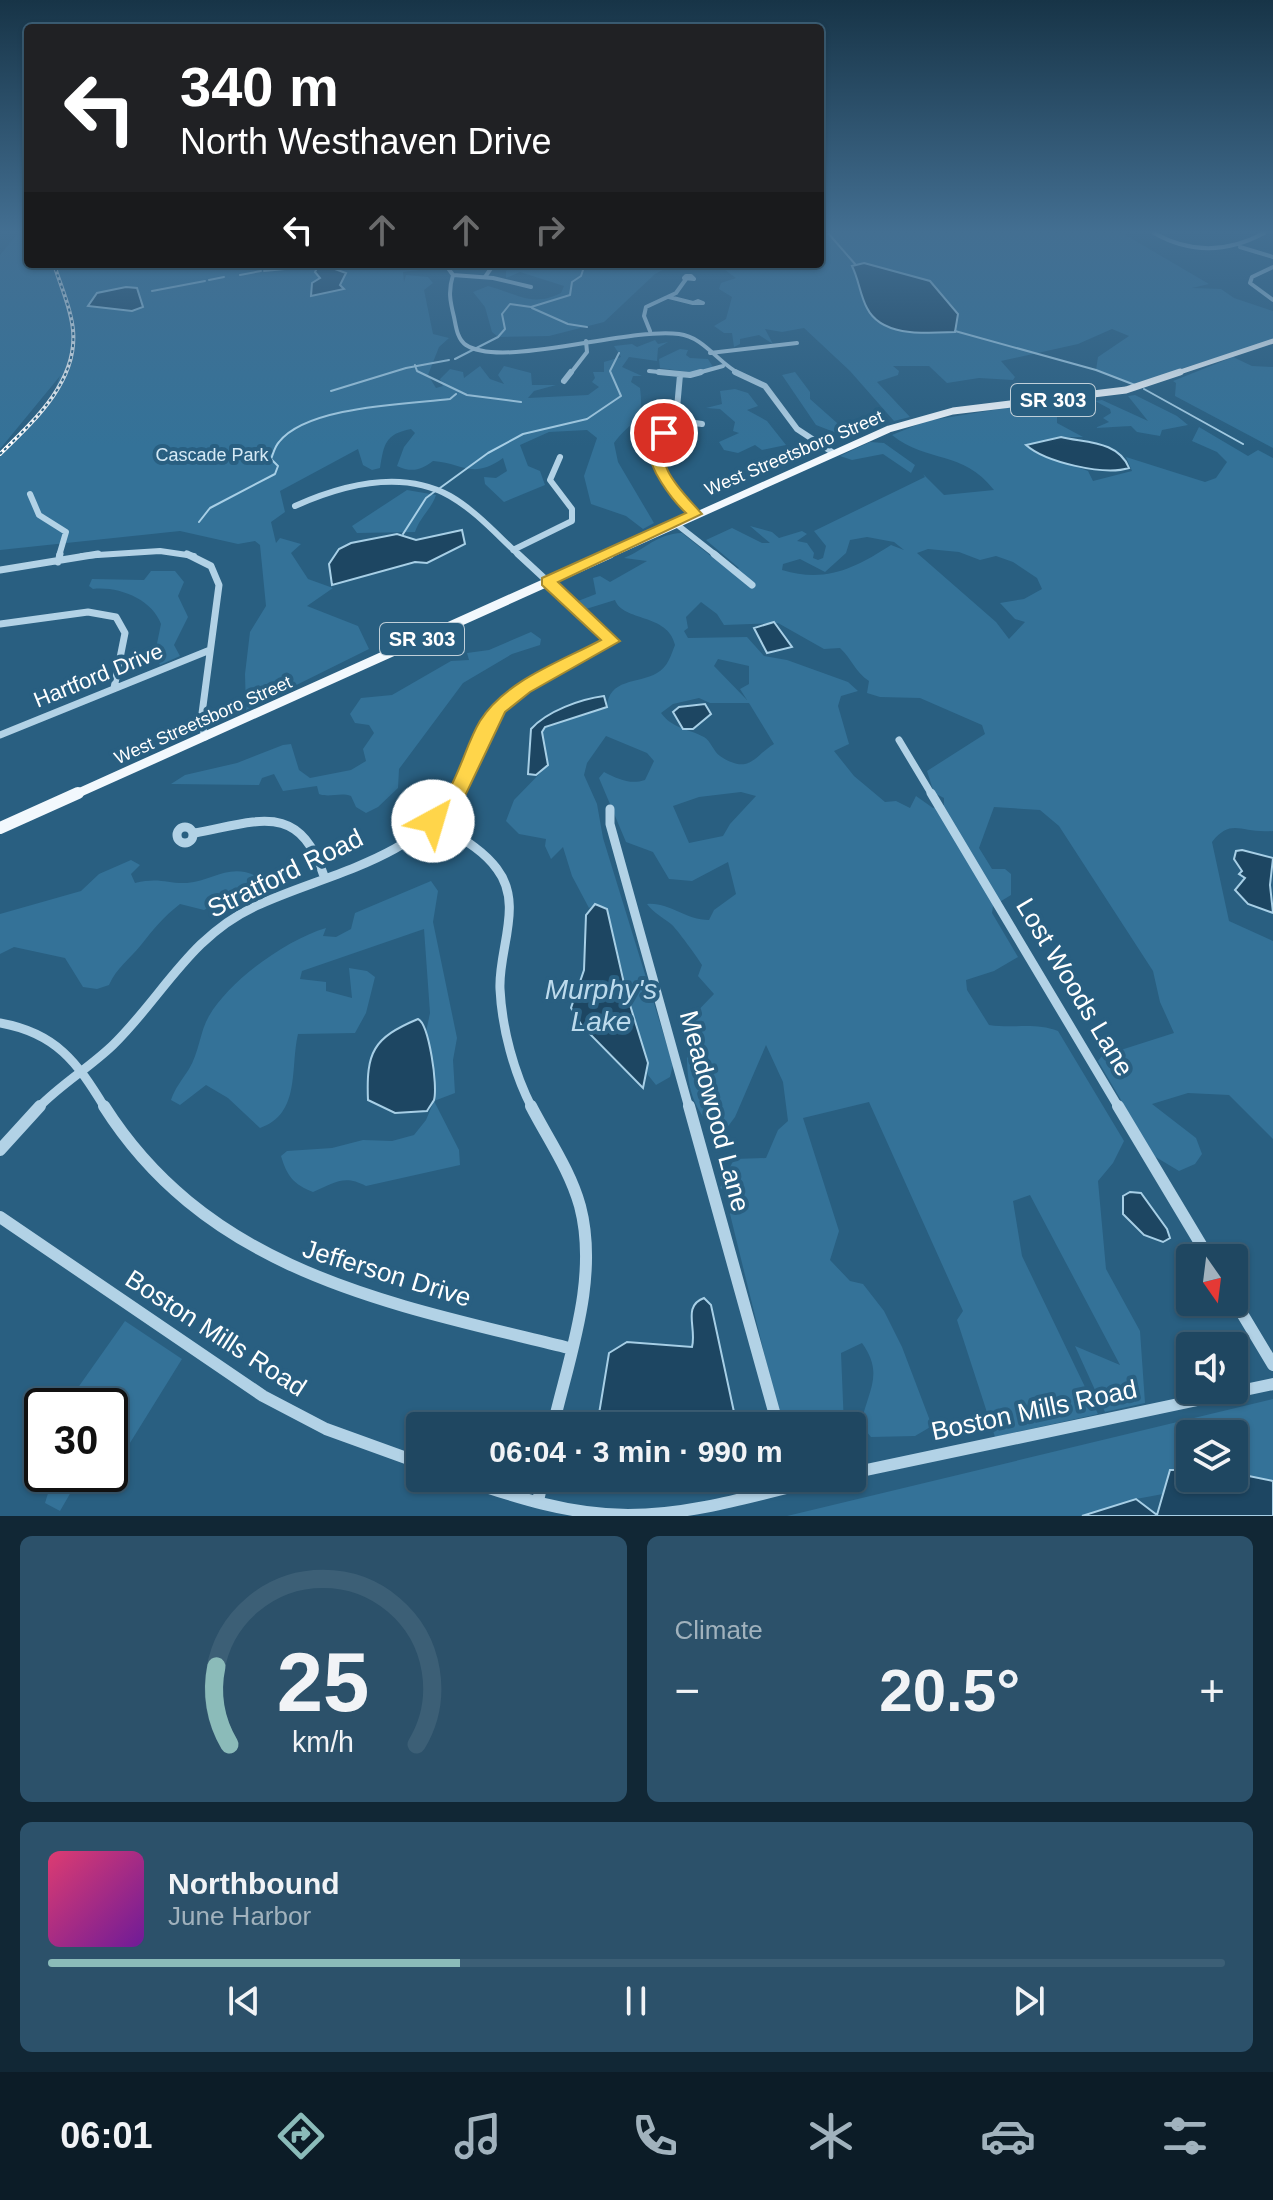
<!DOCTYPE html>
<html lang="en">
<head>
<meta charset="utf-8">
<style>
	:root { --surface:#1f4761; --page:#2c516a; --text:#f1f3f6; --muted:#a1b2bd; --line:#3c5f76; --accent:#8bbbb9 }
	body { margin:0; font-family:Helvetica,sans-serif; background:var(--page); color:var(--text); height:100vh; display:flex; flex-direction:column; font-size:30px; white-space:nowrap }
	* { box-sizing:border-box; margin:0 }
	p { font-size:26px; color:var(--muted) }
	.icon { flex:none; width:44px; height:44px; fill:none; stroke:currentColor; stroke-width:2; stroke-linecap:round; stroke-linejoin:round }
	.map { position:relative; height:1516px; overflow:hidden }
	.side { display:flex; flex-direction:column; gap:20px; padding:20px; background:#112735; flex:1 }
	.side>* { flex:none }
	.top-card { position:absolute; left:24px; top:24px; width:800px; height:244px; border-radius:8px; box-shadow:0 2px 6px #0004,0 0 0 2px var(--line); background:#202124; color:#fff; overflow:hidden }
	.needle { width:52px; rotate:166deg }
	.tools { position:absolute; left:1176px; top:1244px; display:grid; gap:16px }
	.tools a { display:grid; place-items:center; width:72px; height:72px; border-radius:8px; background:var(--surface); box-shadow:0 2px 6px #0004,0 0 0 2px var(--line); font-size:40px }
	.speed { position:absolute; left:24px; top:1388px; display:flex; gap:16px; font-size:40px; font-weight:700; text-align:center }
	.speed>* { display:grid; place-content:center; width:104px; height:104px; border-radius:50%; background:var(--surface); box-shadow:0 2px 6px #0004,0 0 0 2px var(--line); line-height:1 }
	.speed .limit { border:4px solid #111; border-radius:12px; background:#fff; color:#111 }
	.pin { position:absolute; display:grid; place-items:center; width:68px; height:68px; color:#fff; margin:-34px; border:4px solid #fff; border-radius:50%; box-shadow:0 2px 8px #0007 }
	.me { position:absolute; width:88px; margin:-44px; rotate:39deg; stroke-linejoin:round; filter:drop-shadow(0 0 6px #0008) }
	.turn { display:flex; align-items:center; gap:28px; height:168px; padding:0 24px; font-size:36px }
	.turn .icon { width:104px; height:104px; stroke-width:2.5 }
	.turn b { display:block; font-size:56px; line-height:68px }
	.lanes { display:flex; align-items:center; height:76px; padding:0 24px; background:#0003; justify-content:center; gap:40px; direction:ltr }
	.lanes .off { opacity:.35 }
	.big { font-size:60px; font-weight:600; line-height:1.1 }
	.side .tile { flex:1; display:flex; flex-direction:column; justify-content:center; gap:12px; min-width:0; padding:0 28px; border-radius:12px; background:var(--page) }
	.side .dial { align-items:center; gap:0 }
	.dial svg { height:208px; overflow:visible; fill:none; stroke:var(--line); stroke-width:7; stroke-linecap:round; text-anchor:middle }
	.dial text { fill:var(--text); stroke:none }
	.song { display:flex; align-items:center; gap:24px }
	.cover { width:96px; height:96px; border-radius:12px; background:linear-gradient(135deg,hsl(340 70% 55%),hsl(280 70% 35%)) }
	.played { height:8px; border-radius:4px; background:linear-gradient(90deg,var(--accent) 35%,var(--line) 35%) }
	.keys { display:flex; justify-content:space-around; direction:ltr }
	.heat { display:flex; justify-content:space-between; align-items:center; font-size:44px; direction:ltr }
	.side .tiles { flex:1; display:grid; gap:20px; grid-template-columns:1fr 1fr }
	.tile:last-child { grid-column:span 2 }
	.trip { position:absolute; left:406px; top:1412px; width:460px; height:80px; border-radius:8px; background:var(--surface); box-shadow:0 2px 6px #0004,0 0 0 2px var(--line); font-weight:600; line-height:80px; text-align:center }
	.tabs { display:flex; height:128px; justify-content:space-around; align-items:center; background:#0c1c27; color:var(--muted) }
	.tabs .icon { width:56px; height:56px }
	.tabs .current { color:var(--accent) }
	.tabs b { font-size:36px; color:var(--text) }
	.map>svg:first-child { display:block }
	.green { fill:#347298; fill-rule:evenodd }
	.water { fill:#1d4662; stroke:#a7cfe6; stroke-width:2 }
	.lines { fill:none; stroke-linecap:round; stroke-linejoin:round }
	.stream { stroke:#a7cfe6; stroke-width:2 }
	.minor-far4 { stroke:#b2d2e6; stroke-width:4 }
	.minor-far3 { stroke:#b2d2e6; stroke-width:6 }
	.minor-far2 { stroke:#b2d2e6; stroke-width:7 }
	.minor-far1 { stroke:#b2d2e6; stroke-width:9 }
	.minor { stroke:#b2d2e6; stroke-width:12 }
	.major-far3 { stroke:#f2f8fd; stroke-width:5 }
	.major-far2 { stroke:#f2f8fd; stroke-width:7 }
	.major-far1 { stroke:#f2f8fd; stroke-width:9 }
	.major { stroke:#f2f8fd; stroke-width:12 }
	.rail-casing { stroke:#fff; stroke-width:4 }
	.rail { stroke:#295f81; stroke-width:2; stroke-dasharray:3; stroke-linecap:butt }
	.route { fill:#ffd54a; stroke:#a68a30; stroke-width:2 }
	.labels { text-anchor:middle; stroke-width:8; stroke-linejoin:round; paint-order:stroke }
	.far-street-label { font-size:18px; fill:#fff; stroke:#295f81 }
	.far-park-label { font-size:18px; fill:#d5e9f5; stroke:#295f81 }
	.shield { fill:#295f81; stroke:#bfcfd9; stroke-width:2 }
	.shield-label { font-size:20px; font-weight:bold; fill:#fff }
	.street-label { font-size:22px; fill:#fff; stroke:#295f81 }
	.near-street-label { font-size:26px; fill:#fff; stroke:#295f81 }
	.near-water-label { font-size:28px; font-style:italic; fill:#bddbed; stroke:#295f81 }
</style>
</head>
<body>
<div class="map">
<svg width="1273" height="1516" viewBox="0 0 1273 1516">
	<rect width="100%" height="100%" fill="#295f81"/>
	<path class="green" d="M18,233H28V264H421L419,270L403,272L404,282L406,275L428,277L433,283L424,290L433,334L449,338L439,347L428,375L436,388L443,386L440,379L450,369L463,372L464,378L480,366L490,379L504,384L498,375L504,366L531,373L532,385H556L534,391L528,398L588,395L599,387L592,382L595,378L593,372H604V362L621,357L614,346L632,344L637,347L655,340L658,344L668,342L658,348L657,361L629,357L622,367L642,376H633L631,382L640,388C645,425 631,419 614,443L618,462L654,523L643,529L626,516L591,504L584,476L597,438L587,430L549,432L520,445L528,466L540,471L545,485L504,502L485,484L484,477L496,478L507,471L503,458C473,480 462,463 433,461C421,470 412,473 397,466L404,447L415,433L411,429C385,434 384,444 380,468L372,470L363,465L358,449L280,491L285,512L271,522L276,543L280,538L301,544L291,553L308,579L333,588L307,606L358,626L369,649L246,710L245,674L250,632L266,606L260,545L255,541L238,544L180,531L0,550V454L52,398L60,376L0,449V255Z
		M820,233H1122L1209,284L1192,288L1221,289L1234,298L1273,311V340L1133,384L1096,370L1098,357L1129,336L1112,329L1078,344L1001,361L1015,377L1013,380L979,378L947,383L929,366H893L899,371L898,375L877,382L910,417L894,421L850,371L804,328L782,332L765,329L773,344L759,335L740,339V344L734,347L732,333H724L714,326L726,319L732,297L719,289L721,283L736,278L717,264H820Z
		M513,264H674L655,274L604,322L549,336L498,337L492,332L485,307L473,292L488,286C516,293 531,308 561,293L564,286L520,272L506,278V271Z
		M680,349L688,350L686,355L690,358L708,359L713,367L696,373L660,368L659,359Z
		M1233,357L1252,366L1273,367V448L1175,396L1176,383L1173,381Z
		M795,372L810,392V399L845,430L839,434L816,425L782,375Z
		M735,389L748,393L758,406L747,410L767,421L786,445L762,450L755,445L738,453L724,450L719,442L739,433L733,431L735,422L720,409L706,408L722,404L720,391Z
		M1135,395L1177,416L1188,425L1162,430L1160,436L1137,432L1131,426L1095,428L1109,422L1103,418L1111,413L1110,409L1095,401L1102,400L1148,421L1128,396Z
		M1037,403L1057,412V423L1083,437H1061L1036,452L1088,471L1093,481L1132,471L1126,457L1205,482L1216,478L1227,462L1217,452L1192,441L1199,427L1248,456L1258,450L1273,458V831C1241,834 1232,817 1212,842L1229,921L1273,941V1139L1229,1095L1188,1093L1152,1104L1196,1138L1202,1154L1195,1164L1179,1171L1154,1156L1098,1061L1102,1056L1174,1033L1160,1002L1153,971L1059,826L1040,810L994,807L979,848L992,869H1005L1011,874V895L993,906L992,913L1018,957L994,971L966,980L967,990L989,1025C1014,1029 1034,1022 1058,1031L1124,1141L1113,1163L1098,1181L1106,1269L1140,1331L1145,1403L1105,1412L1075,1346L1120,1365L1030,1195L1013,1201L1022,1256L1098,1414L995,1437L957,1320L963,1311L869,1102L803,1118L839,1231L830,1260L850,1281L863,1284L884,1311L902,1347L932,1426L915,1436L871,1437L861,1425C867,1391 885,1375 862,1343L841,1353L844,1426H782L730,1214L738,1197L720,1188L734,1159L766,1158L778,1130L788,1121L783,1082L766,1045L735,1117L720,1137C695,1110 687,1093 687,1055C688,1043 690,1035 686,1023L714,994L698,976L702,965C698,958 676,928 671,924C662,917 654,913 647,904C669,902 685,920 709,920L714,910L736,894L728,862L692,881L669,879L653,852L626,842L599,778L604,772C618,779 630,785 645,780L654,761L647,753L606,736L587,763L584,775L597,804L603,838L673,1065L670,1077L656,1085L648,1075L607,909L595,904L589,908L572,876L563,847L551,859L545,846L546,839L519,834L506,821L514,800L548,765L542,732L545,727L607,708C608,678 638,684 657,673C668,667 671,655 675,645C668,613 623,622 615,600L586,609L578,601L596,594L593,578L600,576L610,582L647,561L624,558C646,549 656,534 682,533L731,572L739,568L706,540L732,528L762,543H770L750,526L772,532L779,538L802,531L807,534L797,541L807,543L814,553L813,558L818,560L823,558L826,546L814,531L925,477L923,474L944,495L994,490C962,449 928,464 892,435L926,421ZM867,537L894,542L904,550L891,545C854,569 825,583 782,570L783,564L800,559L825,572L846,553L850,540ZM928,549L959,552L980,560L996,556L1013,562L1037,578L1042,589L1024,599L1000,603L1015,619L1025,622L1009,639L996,622L917,553ZM701,602L717,614L724,625L778,623L824,649L840,648C852,659 855,672 869,681L867,693L880,697L920,698L982,725L985,734L927,771L934,793L944,798V805L933,808L916,796L910,808L896,801L885,802L854,776L834,751L849,744L838,706L841,696L858,691L848,682L787,660L764,656L747,637L688,638L684,631L688,628L686,617ZM718,659L749,666V684L740,689L747,700L714,666ZM699,698L710,703H749L774,744C755,755 750,776 720,756C713,751 711,741 704,737C687,728 673,729 661,713L673,704ZM741,792L756,796L730,824L723,836L689,843L673,806L699,797Z
		M870,442L884,443L915,465L911,473L883,454L852,460L840,456Z
		M407,490L436,495C432,508 420,517 415,532L357,533L352,526Z
		M151,571H175L184,582L178,596L188,617L174,645L180,656L160,665L155,653L161,624C152,599 118,586 93,589L89,586L92,579L144,580Z
		M531,632L541,639L540,645L512,654L463,683L399,769L398,788L378,807L366,813L356,807L351,796C340,792 330,798 319,794L317,786L283,791L274,774L262,778L259,785L171,784L185,775L237,763L283,745L291,744L299,770L310,778L351,770L366,761L363,749L374,733L369,725L355,723L350,714L361,698L392,695L451,661L469,660L467,653L489,650Z
		M131,860L140,865L131,874L135,883C160,877 167,884 187,883C213,881 229,863 256,876L257,881L204,910L180,904C163,917 153,930 141,945C129,960 117,967 109,985L97,989L83,987L65,958L14,947L0,954V914L81,891L99,874Z
		M431,881L438,891L433,922L457,1038L453,1060L455,1093L434,1101L459,1150L460,1165L366,1186C344,1174 334,1183 313,1192C293,1184 287,1176 281,1156L287,1151L332,1148L363,1140L392,1141L414,1135L426,1120L434,1101L435,1080L426,1032L430,1013L424,929L302,971L300,979L326,982V991L352,998L349,968L367,971L375,977L366,1013L355,1033L298,1034C290,1068 301,1114 260,1128L228,1098L206,1085L180,1105L171,1100C175,1088 182,1080 189,1069C199,1053 200,1031 209,1016C230,980 286,940 326,928L323,936L336,937L351,929L355,913Z
		M125,1321L182,1359L120,1459L110,1469V1406H65Z
		M1273,1399V1481L1234,1473V1434H1190V1470H1170L1163,1494L1136,1499L1082,1516H787Z
		M54,1474H103L75,1485L60,1511L45,1503Z"/>
	<path class="water" d="M864,263L930,281L958,314L955,332C928,333 882,338 867,308C860,295 859,280 852,266Z
		M319,264H332V268L346,273L340,285L344,289L311,296L312,283L320,278L315,272Z
		M126,287L137,288L143,307L132,311L88,306L97,293Z
		M1061,437C1084,443 1118,440 1129,468C1104,476 1045,462 1026,445Z
		M462,530L465,544L427,563L415,562L332,585L329,564L339,549L351,543L397,534L416,540Z
		M774,622L792,647L767,653L754,628Z
		M604,696L607,707L545,727L542,732L548,765L536,775L528,774L531,729C547,711 581,699 604,696Z
		M705,704L711,714L693,729H683L673,712L679,707Z
		M1242,850L1273,858L1270,885L1273,913L1248,904L1235,890L1245,878L1239,874L1242,871L1234,859L1236,851Z
		M595,904L607,909L626,992L648,1063L643,1088L582,1026L571,1008L584,970L586,915Z
		M418,1019C429,1024 438,1086 434,1100C433,1102 428,1109 427,1111L395,1113L368,1100C366,1052 373,1038 418,1019Z
		M1130,1192L1141,1193L1167,1229L1170,1238L1163,1242L1144,1235L1123,1214V1196Z
		M704,1298L711,1305L737,1426H597L609,1353L627,1342L692,1347C697,1328 682,1306 704,1298Z
		M1170,1470H1190V1478H1234V1473L1273,1481V1516H1082L1136,1499L1157,1515Z"/>
	<g class="lines">
		<path class="stream" d="M828,233L855,264
			M264,271L316,266
			M240,275L261,271
			M209,280L224,277
			M152,291L205,281
			M532,308L568,324L587,327
			M955,331L1096,370L1135,385
			M455,359L498,337L505,329L502,314L510,304L531,307L570,295L572,282L581,276L585,264
			M415,365L417,371L467,395L521,402
			M1144,389L1243,444
			M331,391L406,368L449,360
			M440,488L488,453L523,434L587,419L621,396L610,371L619,353
			M199,522L210,508L275,474L278,466L271,459C273,454 275,446 279,442C307,406 407,404 450,399L456,394
			M403,534L426,498L434,492"/>
		<path class="minor-far4" d="M1154,233C1191,254 1227,253 1264,233
			M1240,247L1273,257
			M445,264L453,275C448,291 450,301 454,317C456,326 457,339 466,345C502,369 627,327 679,334C704,337 718,363 740,374
			M1273,267L1252,277L1250,283L1273,300
			M453,275L493,278L531,287
			M686,276H691L694,279L684,278Z
			M485,277L494,264
			M669,297L693,303
			M698,301L703,303H693Z
			M650,331L644,316L646,307L676,293L686,279
			M710,353L797,343
			M649,371L679,374
			M570,374L587,352L586,341
			M694,374L723,366"/>
		<path class="minor-far3" d="M659,372L690,375L701,372
			M735,372L765,386L797,429L832,452
			M680,375L677,408L656,444L655,454L675,495L695,514
			M564,381L571,372
			M672,420L702,424
			M30,494L39,515L66,532L59,556
			M295,506C342,485 401,469 450,496C476,511 498,536 520,556
			M675,523L717,556
			M513,550L572,521V509L550,480L560,457
			M82,556L160,551L194,556"/>
		<path class="minor-far2" d="M187,554L211,566L219,585L201,721L205,737
			M714,554L752,585
			M58,562L60,554
			M0,570L98,554
			M0,624L88,612L116,617L125,633L114,688
			M0,735L210,650
			M899,740L932,795
			M453,795C467,772 474,745 489,722C515,680 569,663 612,641L518,554"/>
		<path class="minor-far1" d="M931,793L1119,1108
			M610,809V824L689,1108
			M433,821C455,835 481,847 497,869C524,904 498,950 500,989C502,1029 514,1073 532,1108
			M177 835a8 8 0 1 1 16 0a8 8 0 1 1-16 0Z
			M195,833C259,821 299,801 324,876
			M0,1023C56,1033 77,1062 105,1108
			M38,1108C61,1084 89,1068 113,1045C163,996 190,936 256,906C321,875 417,860 455,793"/>
		<path class="minor" d="M104,1106C210,1273 391,1304 569,1348
			M531,1106C548,1139 570,1170 580,1206C599,1278 569,1357 553,1426
			M689,1106L778,1426
			M1118,1106L1209,1258
			M0,1150L40,1106
			M0,1217L263,1396L326,1429L420,1463
			M1234,1300L1273,1365
			M852,1473L1273,1384
			M460,1478C514,1497 570,1515 628,1515C695,1515 762,1493 827,1478
			M538,1501L543,1478"/>
		<path class="major-far3" d="M1174,374L1273,341"/>
		<path class="major-far2" d="M606,556L889,429L953,411L1126,390L1180,372"/>
		<path class="major-far1" d="M74,795L610,554"/>
		<path class="major" d="M0,828L78,793"/>
		<defs>
			<path id="rail" d="M0,454C34,421 78,381 73,330C71,307 60,285 54,264"/>
		</defs>
		<use href="#rail" class="rail-casing"/>
		<use href="#rail" class="rail"/>
	</g>
	<linearGradient id="sky" x2="0" y2="1"><stop stop-color="#173447"/><stop offset="0.52" stop-color="#436f92"/><stop offset="1" stop-color="#436f92" stop-opacity="0"/></linearGradient>
	<rect width="1273" height="446" fill="url(#sky)"/>
	<path class="route" d="M660,430L670,433C649,463 683,492 702,514L558,582L620,641L530,692L505,712L463,800L440,827H426L423,821C430,808 442,800 450,788C462,766 468,741 480,721C506,680 560,662 601,640L542,585V578L686,513C673,501 645,465 650,447C651,441 656,435 660,430Z"/>
	<g class="labels">
		<g class="far-street-label">
			<text transform="translate(794 453) rotate(-23)" y="6">West Streetsboro Street</text>
			<text transform="translate(203 720) rotate(-24)" y="6">West Streetsboro Street</text>
		</g>
		<g class="far-park-label">
			<text x="212" y="461">Cascade Park</text>
		</g>
		<g class="shield">
			<rect x="1011" y="384" width="84" height="32" rx="6"/>
			<rect x="380" y="623" width="84" height="32" rx="6"/>
		</g>
		<g class="shield-label">
			<text x="1053" y="407">SR 303</text>
			<text x="422" y="646">SR 303</text>
		</g>
		<g class="street-label">
			<text transform="translate(98 675) rotate(-22)" y="8">Hartford Drive</text>
		</g>
		<g class="near-street-label">
			<text transform="translate(285 873) rotate(-26)" y="9">Stratford Road</text>
			<text transform="translate(1075 987) rotate(59)" y="9">Lost Woods Lane</text>
			<text transform="translate(715 1111) rotate(75)" y="9">Meadowood Lane</text>
			<text transform="translate(387 1273) rotate(17)" y="9">Jefferson Drive</text>
			<text transform="translate(216 1333) rotate(33)" y="9">Boston Mills Road</text>
			<text transform="translate(1034 1410) rotate(-12)" y="9">Boston Mills Road</text>
		</g>
		<g class="near-water-label">
			<text x="601" y="999">Murphy's<tspan x="601" dy="32">Lake</tspan></text>
		</g>
	</g>
</svg>
<div class="tools">
<a><svg class="needle" viewBox="-14 -14 28 28"><path d="M0-13l5 13h-10z" fill="#e53935"/><path d="M0 13l5-13h-10z" fill="#a1b2bd"/></svg></a>
<a><svg class="icon" aria-label="sound" viewBox="0 0 24 24"><path d="M4 9h4l5-4v14l-5-4H4zM17 9q2 3 0 6"/></svg></a>
<a><svg class="icon" aria-label="layers" viewBox="0 0 24 24"><path d="M12 4l9 5-9 5-9-5zM3 14l9 5 9-5"/></svg></a>
</div>
<div class="speed"><div class="limit">30</div></div>
<div class="pin" style="left:664px;top:433px;background:#d93025"><svg class="icon" aria-label="arrive" viewBox="0 0 24 24"><path d="M6 21V4h12l-3 4 3 4H6"/></svg></div>
<svg class="me" style="left:433px;top:821px" viewBox="-20 -20 40 40"><circle r="19" fill="#fff"/><path d="M0-13L10 11 0 6-10 11z" fill="#ffd54a"/></svg>
<div class="trip">06:04 · 3 min · 990 m</div>
<div class="top-card">
<div class="turn"><svg class="icon" aria-label="left" viewBox="0 0 24 24"><path d="M17 20v-9H6M10 6l-5 5 5 5"/></svg><div><b>340 m</b>North Westhaven Drive</div></div>
<div class="lanes"><svg class="icon" aria-label="left" viewBox="0 0 24 24"><path d="M17 20v-9H6M10 6l-5 5 5 5"/></svg><svg class="icon off" aria-label="ahead" viewBox="0 0 24 24"><path d="M12 20V5M6 11l6-6 6 6"/></svg><svg class="icon off" aria-label="ahead" viewBox="0 0 24 24"><path d="M12 20V5M6 11l6-6 6 6"/></svg><svg class="icon off" aria-label="right" viewBox="0 0 24 24"><path d="M7 20v-9h11M14 6l5 5-5 5"/></svg></div>
</div>
</div>
<section class="side">
<div class="tiles">
<div class="tile dial"><svg viewBox="0 0 100 80">
<path d="M14 69A42 42 0 1 1 86 69"/>
<path d="M14 69A42 42 0 0 1 9 39" stroke="#8bbbb9"/>
<text x="50" y="56" font-size="32" font-weight="700">25</text>
<text x="50" y="72" font-size="11">km/h</text>
</svg></div>
<div class="tile"><p>Climate</p>
<div class="heat"><a>−</a><b class="big">20.5°</b><a>+</a></div>
</div>
<div class="tile">
<div class="song"><i class="cover"></i><div><b>Northbound</b><p>June Harbor</p></div></div>
<div class="played"></div>
<div class="keys"><svg class="icon" aria-label="previous" viewBox="0 0 24 24"><path d="M18 5L8 12l10 7zM5 5v14"/></svg><svg class="icon" aria-label="pause" viewBox="0 0 24 24"><path d="M8 5v14M16 5v14"/></svg><svg class="icon" aria-label="next" viewBox="0 0 24 24"><path d="M6 5l10 7-10 7zM19 5v14"/></svg></div>
</div>
</div>
</section>
<nav class="tabs">
<b>06:01</b>
<svg class="icon current" aria-label="directions" viewBox="0 0 24 24"><path d="M12 3l9 9-9 9-9-9zM9 14v-3h6M13 9l2 2-2 2"/></svg>
<svg class="icon" aria-label="music" viewBox="0 0 24 24"><path d="M9 18V5l10-2v13"/><circle cx="6" cy="18" r="3"/><circle cx="16" cy="16" r="3"/></svg>
<svg class="icon" aria-label="phone" viewBox="0 0 24 24"><path d="M5 4h4l2 5-3 2q2 4 5 5l2-3 5 2v4C11 20 4 13 5 4z"/></svg>
<svg class="icon" aria-label="climate" viewBox="0 0 24 24"><path d="M12 3v18M4 7l16 10M4 17L20 7"/></svg>
<svg class="icon" aria-label="car" viewBox="0 0 24 24"><path d="M5 17H2v-5l4-1 3-4h7l3 4 3 1v5h-3M9 17h6M6 11h13"/><circle cx="7" cy="17" r="2"/><circle cx="17" cy="17" r="2"/></svg>
<svg class="icon" aria-label="filters" viewBox="0 0 24 24"><path d="M4 7h16M4 17h16"/><circle cx="9" cy="7" r="2"/><circle cx="15" cy="17" r="2"/></svg>
</nav>
</body>
</html>
